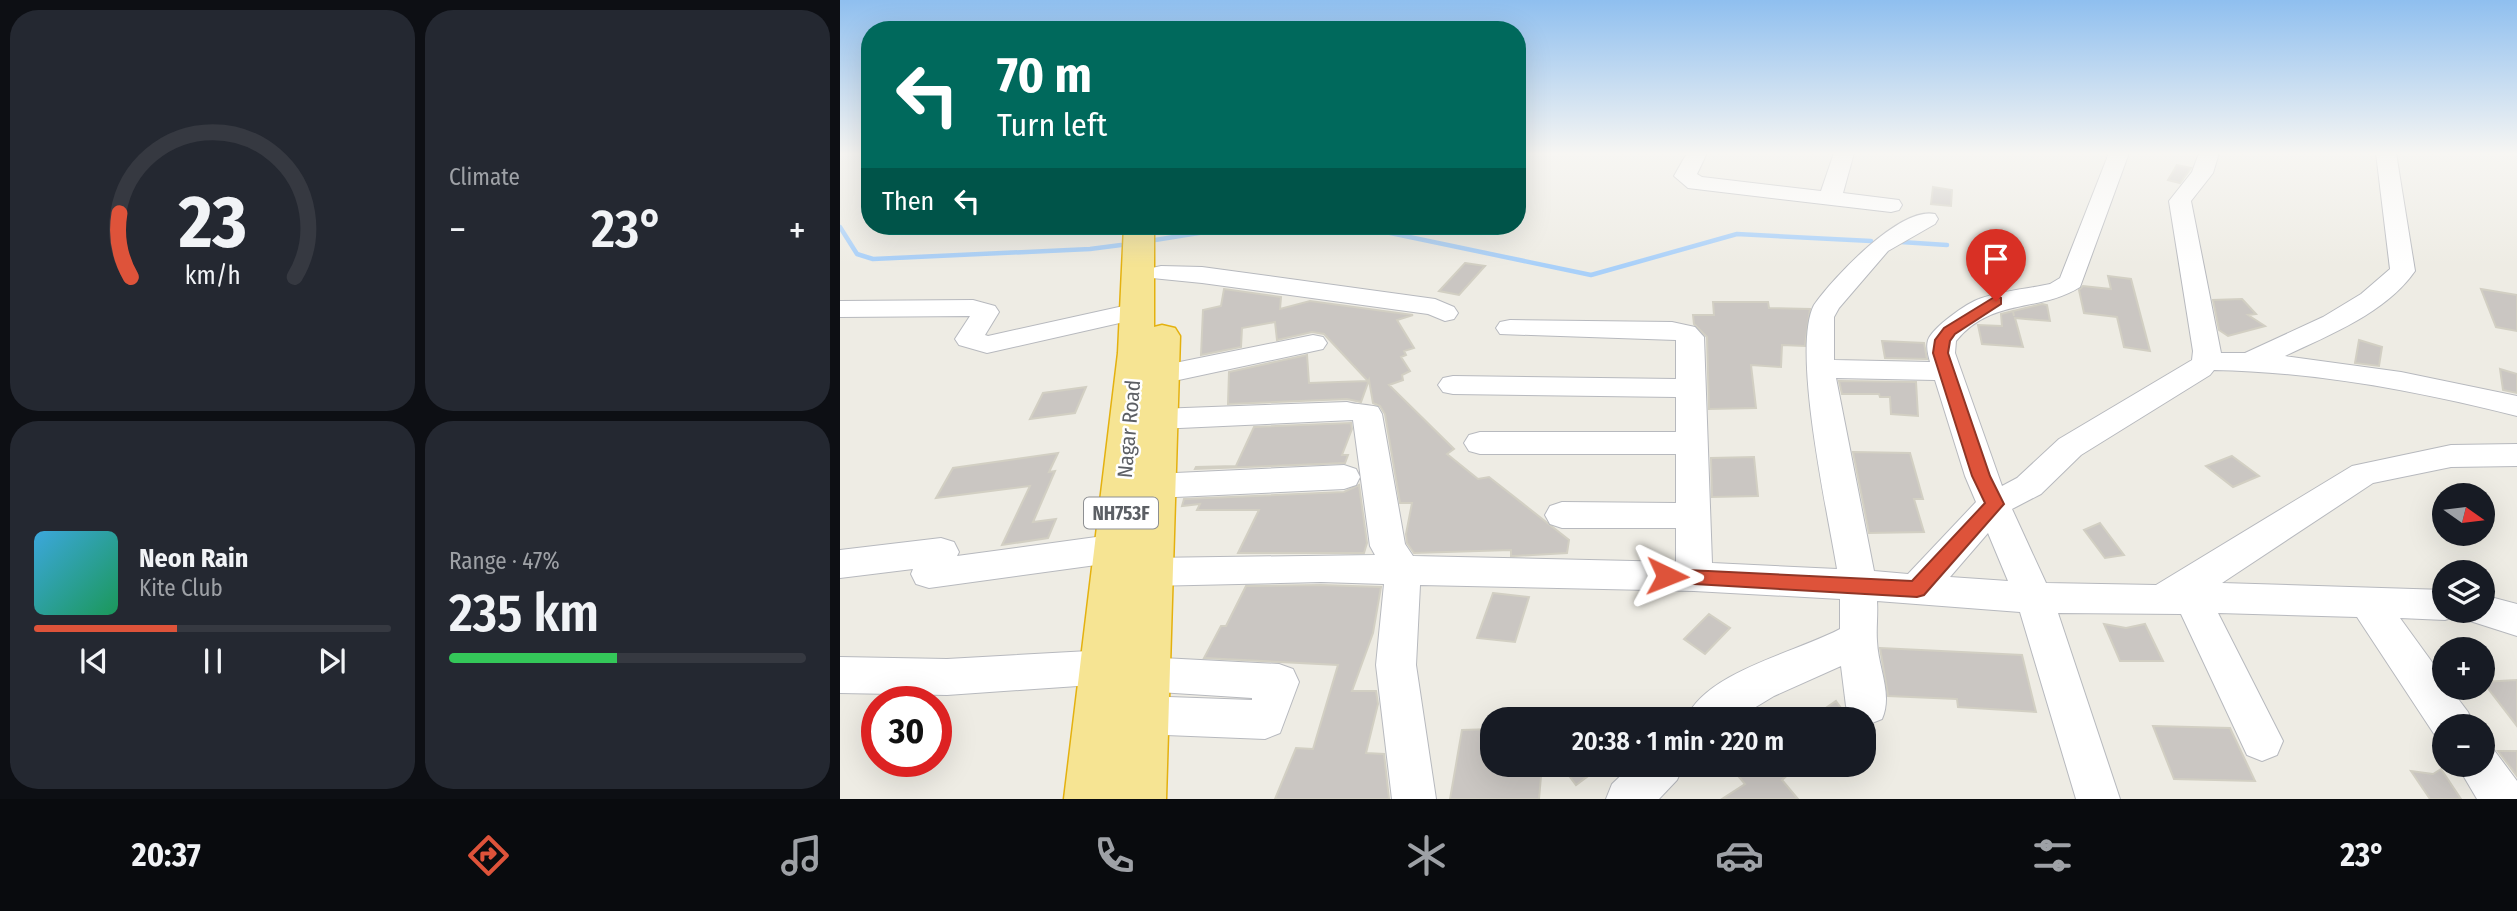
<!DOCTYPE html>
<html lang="en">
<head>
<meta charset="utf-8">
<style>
	:root { --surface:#171b24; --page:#242831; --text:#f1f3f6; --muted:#9ea1a6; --line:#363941; --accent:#de533a }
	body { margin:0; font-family:"Fira Sans Condensed",sans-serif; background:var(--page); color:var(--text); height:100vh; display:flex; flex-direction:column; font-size:26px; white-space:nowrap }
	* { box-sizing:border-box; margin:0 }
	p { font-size:23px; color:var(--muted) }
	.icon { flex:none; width:38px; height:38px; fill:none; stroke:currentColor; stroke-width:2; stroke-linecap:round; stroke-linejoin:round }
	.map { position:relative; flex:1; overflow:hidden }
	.side { display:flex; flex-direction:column; gap:10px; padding:10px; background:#0d0f14; width:840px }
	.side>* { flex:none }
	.hud { position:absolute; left:21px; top:21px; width:665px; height:214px; border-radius:28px; box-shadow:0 7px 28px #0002; background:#00695c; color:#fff; overflow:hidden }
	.needle { width:46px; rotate:104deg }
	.fabs { position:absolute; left:1592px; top:483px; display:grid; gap:14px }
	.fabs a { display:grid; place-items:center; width:63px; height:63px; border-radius:50%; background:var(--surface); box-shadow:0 7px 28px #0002; font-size:35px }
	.speed { position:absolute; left:21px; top:686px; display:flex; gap:14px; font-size:35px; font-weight:700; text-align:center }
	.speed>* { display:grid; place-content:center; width:91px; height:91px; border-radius:50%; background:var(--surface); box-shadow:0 7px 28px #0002; line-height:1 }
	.speed .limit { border:10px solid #d22; background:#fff; color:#111 }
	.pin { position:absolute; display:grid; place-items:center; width:60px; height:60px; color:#fff; margin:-72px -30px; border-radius:50% 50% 50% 0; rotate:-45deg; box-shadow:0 0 7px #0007 }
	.pin .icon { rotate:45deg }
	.me { position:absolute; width:77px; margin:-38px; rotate:92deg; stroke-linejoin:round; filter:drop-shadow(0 0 5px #0008) }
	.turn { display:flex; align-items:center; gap:24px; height:147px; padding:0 21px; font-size:32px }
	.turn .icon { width:91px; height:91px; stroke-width:2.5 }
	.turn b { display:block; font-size:49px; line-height:60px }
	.then { display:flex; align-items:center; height:66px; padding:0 21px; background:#0003; gap:14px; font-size:26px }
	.big { font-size:52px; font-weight:600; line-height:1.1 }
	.side .tile { flex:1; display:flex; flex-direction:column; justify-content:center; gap:10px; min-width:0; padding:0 24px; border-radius:28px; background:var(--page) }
	.side .dial { align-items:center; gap:0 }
	.dial svg { height:182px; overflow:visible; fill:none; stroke:var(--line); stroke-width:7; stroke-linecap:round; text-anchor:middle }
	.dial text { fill:var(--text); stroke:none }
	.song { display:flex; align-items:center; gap:21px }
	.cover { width:84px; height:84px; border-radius:10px; background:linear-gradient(135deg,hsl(200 70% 55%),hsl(150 70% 35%)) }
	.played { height:7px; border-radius:4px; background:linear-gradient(90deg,var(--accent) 40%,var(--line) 40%) }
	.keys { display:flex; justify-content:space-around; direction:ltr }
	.heat { display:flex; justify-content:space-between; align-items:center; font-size:38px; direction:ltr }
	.charge { height:10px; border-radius:5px; background:linear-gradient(90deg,#34c759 47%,var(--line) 0) }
	.side .tiles { flex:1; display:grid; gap:10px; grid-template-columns:repeat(2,1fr) }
	.trip { position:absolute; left:640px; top:707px; width:396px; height:70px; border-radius:28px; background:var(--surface); box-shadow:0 7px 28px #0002; font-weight:600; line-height:70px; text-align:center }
	.menu { display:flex; height:112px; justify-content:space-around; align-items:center; background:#090b0e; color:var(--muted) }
	.menu .icon { width:49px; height:49px }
	.menu .active { color:var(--accent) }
	.menu b { font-size:32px; color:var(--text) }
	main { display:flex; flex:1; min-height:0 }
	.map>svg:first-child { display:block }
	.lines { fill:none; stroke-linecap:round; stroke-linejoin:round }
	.stream { stroke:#a9d0f9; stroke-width:4.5 }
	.building { fill:#cac6c2; stroke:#d2cfc3; stroke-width:2 }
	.minor-casing { stroke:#b7b9be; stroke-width:2 }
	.highway-casing { stroke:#e4b10f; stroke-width:3 }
	.minor { fill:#fff; fill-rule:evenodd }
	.highway { fill:#f6e493; fill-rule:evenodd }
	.route { fill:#de533a; stroke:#903626; stroke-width:2 }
	.labels { text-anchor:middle; stroke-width:5; stroke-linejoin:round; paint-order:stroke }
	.shield { fill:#fff; stroke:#8d8f92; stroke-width:2 }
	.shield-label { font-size:19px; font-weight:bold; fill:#5c5f64 }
	.street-label { font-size:21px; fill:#5c5f64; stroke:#fff }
</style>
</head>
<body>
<main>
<section class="side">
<div class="tiles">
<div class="tile dial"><svg viewBox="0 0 100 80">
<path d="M14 69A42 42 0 1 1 86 69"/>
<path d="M14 69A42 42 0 0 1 9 41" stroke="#de533a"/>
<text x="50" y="56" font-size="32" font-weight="700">23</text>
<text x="50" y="72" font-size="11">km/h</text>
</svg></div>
<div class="tile"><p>Climate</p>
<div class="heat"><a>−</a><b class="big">23°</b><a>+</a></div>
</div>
<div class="tile">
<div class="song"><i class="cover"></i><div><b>Neon Rain</b><p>Kite Club</p></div></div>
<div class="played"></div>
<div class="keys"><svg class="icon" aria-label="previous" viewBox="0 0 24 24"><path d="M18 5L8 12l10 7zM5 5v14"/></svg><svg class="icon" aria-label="pause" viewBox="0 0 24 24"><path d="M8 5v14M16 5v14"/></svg><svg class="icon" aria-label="next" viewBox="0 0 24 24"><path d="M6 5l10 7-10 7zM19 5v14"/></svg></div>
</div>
<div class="tile"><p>Range · 47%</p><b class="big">235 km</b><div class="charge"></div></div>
</div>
</section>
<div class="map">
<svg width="1677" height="799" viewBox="0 0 1677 799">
	<rect width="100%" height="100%" fill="#eeece4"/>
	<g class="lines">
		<path class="stream" d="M517,226L751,275L897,234L1031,241
			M0,227L17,254L33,259L250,249L281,245
			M315,240L396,227L434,226
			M1061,242L1107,245"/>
	</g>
	<path class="building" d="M1337,165L1351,168L1340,183L1328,180Z
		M1093,187L1112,190L1111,206L1091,204Z
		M625,263L645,266L619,295L599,291Z
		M1268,276L1291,279L1310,351L1284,347L1277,317L1244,313L1239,290L1243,286L1271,289Z
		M384,289L441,297L440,309L470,301L573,315L557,320L574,348L564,351L566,355L561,357L570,371L562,375L563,380L549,385L614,449L607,454L638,479L649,477L729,540L727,553L674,556H671V550L574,553L567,543L566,534L572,503H560L545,414L540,406L533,403L529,380L521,402L507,399L388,404L389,372L467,355L469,383L528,381L484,334L472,332L437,340L435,322L402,328L401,347L361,355L363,310L381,306Z
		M1641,289L1677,295V331L1656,327Z
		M1402,299L1416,314L1408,315L1425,326L1388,336L1379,330L1373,300Z
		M873,302H928L929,308L970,309L965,346L942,345L941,367L911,365L916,408L869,409L867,337L854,324L853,315H874Z
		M1202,304L1207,305L1210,321L1175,318L1183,347L1142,344L1138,325L1162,326L1161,314L1173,311L1174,316L1173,311Z
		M1519,340L1542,347L1539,366L1515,363Z
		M1042,341L1084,343L1087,359L1045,358Z
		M1660,369L1677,374V393L1663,390Z
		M999,381L1076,382L1078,416L1051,414L1050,397H1040L1039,394H1002Z
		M246,387L235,413L190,419L203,393Z
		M511,423L512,429L502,455H508L505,463L355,469L356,467L396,466L414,427Z
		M1013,452L1070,453L1083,499H1074L1084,532L1029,533Z
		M218,453L209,472L215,471L193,522L216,519L208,538L162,545L190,486L96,498L113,468Z
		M1392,456L1419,476L1393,487L1366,466Z
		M914,457L918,496L872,497L871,458Z
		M519,485L527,543L524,553H398L419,510H357L360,504L342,506L344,499L504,492Z
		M1260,523L1284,555L1265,558L1244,530Z
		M481,585L541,587L533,633L512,691H536L538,704L526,753L544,754L549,799H435L456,748L473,749L498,665L364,658L381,626H386L406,586Z
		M653,593L689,597L675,642L637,638Z
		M869,614L890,628L865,654L844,639Z
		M1264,624L1286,628L1305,624L1323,661H1280Z
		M1040,648L1182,655L1196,712L1118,707L1117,699L1048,696Z
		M1677,680V726L1643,682Z
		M996,701L1009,719H970Z
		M1313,726L1390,728L1415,781L1334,779Z
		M653,729V765H702L699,799H610L622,730Z
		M1658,751H1677V776Z
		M721,765H763L736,785Z
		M889,765H959L942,780L958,799H882L905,784Z
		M1601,769L1621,799H1590L1571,771L1593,774Z"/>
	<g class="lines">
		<defs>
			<path id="minor" d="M847,153H867L857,174L862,177L981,191L994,153H1014L1003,193L1059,200L1062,205L1059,210L1051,212L856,189L848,188L834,176Z
				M1269,153H1289L1240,287C1199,313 1152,297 1116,341L1115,353L1162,486L1177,478L1219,439L1352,360L1353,351L1329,201L1352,172L1359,153H1379L1373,173L1351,201L1381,353H1405L1483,317L1521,294L1550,269L1536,153H1556L1575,271C1546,313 1489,335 1445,356L1561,372L1677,396V416C1577,391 1477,372 1374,370L1370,375L1241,455L1201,494L1172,509L1206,583L1316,585L1512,466L1611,445L1677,444V466L1611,467L1533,483L1382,583L1605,590V611H1621L1618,616L1605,620L1560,618L1605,680V688H1610L1628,712L1634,726H1605V742L1598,740L1517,617L1378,613L1443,741L1437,755L1422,761L1407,755L1341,614L1218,613L1280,799H1236L1180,612L1037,601C1038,615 1036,628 1037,641C1038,668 1053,694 1042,719L1027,725L1024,723V719H1012L1006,706L1001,666L934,696L896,719H846C865,672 957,652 1000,629V599L854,591L580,585L576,665L596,799H552L536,665L544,584L481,582L309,586L296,582L291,572L296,562L309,558L535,555L530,546L513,420L318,429L307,426L303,419L307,412L318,409L507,402C518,405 526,404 538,407L542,414L565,544L573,556L836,562V528H722L710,524L705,515L710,506L722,502L836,503V454H640L629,451L624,443L629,435L640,432H836V397L613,394L603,392L598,385L603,378L613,376L836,379V340L660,334L656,328L660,322L670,320L832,322L855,327L864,337L872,563L997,569C988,514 951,349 974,305C993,278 1060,206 1095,214L1098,219L1095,224L1048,251L999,308L994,317V360L1090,362C1088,355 1086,347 1088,340C1093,327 1127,303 1139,299C1161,291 1187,289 1210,284L1220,278ZM996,378L1095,380L1125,476L1136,502L1068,574L1034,571ZM1148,533L1168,581L1110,577Z
				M321,266L362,267L595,299L614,307L618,313L614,319L605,321L588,314L362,283L312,278L309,273L312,268Z
				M133,300L155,306L159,312L145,335L148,336L297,303L306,305L310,311L306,317L147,353L119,345L115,339L130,316L0,317V301Z
				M473,335L483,337L487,343L483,349L320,384L310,381L306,375L310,369L320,366Z
				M504,465L516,469L520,477L516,485L504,489L314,498L302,494L297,486L302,478L314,474Z
				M278,534L291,538L296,548L291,558L278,562L89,588L76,584L71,574L73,569L0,578V550L101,538L114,542L119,552L117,556Z
				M1643,595L1677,604V636L1630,621L1624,611H1643Z
				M267,650L281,655L287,666L289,662L303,657L439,664L453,669L459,682L440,733L425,739L301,734L286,728L280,715L286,702L301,696L412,700V698L303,691L289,686L283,675L281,679L267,684L107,695L0,693V657L107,659Z
				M1643,746L1654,750L1677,781V799H1637L1617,765H1643Z
				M792,765H844L837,780L819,799H766L772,784Z"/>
			<path id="highway" d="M284,226H314V327L322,325L335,328L340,336L326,799H224L278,353Z"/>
		</defs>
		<use href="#minor" class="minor-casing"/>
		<use href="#highway" class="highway-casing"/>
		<use href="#minor" class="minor"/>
		<use href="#highway" class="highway"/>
	</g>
	<linearGradient id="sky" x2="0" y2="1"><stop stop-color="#8fbfef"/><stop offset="0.58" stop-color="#f7f6f3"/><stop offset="1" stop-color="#f7f6f3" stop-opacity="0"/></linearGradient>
	<rect width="1677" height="265" fill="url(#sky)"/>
	<path class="route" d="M1156,296L1161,298V304L1115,334L1110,341L1108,353L1150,476L1164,504L1084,595L1077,597L820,582L817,576L820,571L827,569L1072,581L1145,503L1132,476L1093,353L1095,340L1104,328Z"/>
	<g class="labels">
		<rect class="shield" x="244" y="497.5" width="74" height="31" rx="5"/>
		<g class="shield-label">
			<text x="281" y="520">NH753F</text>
		</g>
		<g class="street-label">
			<text transform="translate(289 429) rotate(-85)" y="7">Nagar Road</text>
		</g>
	</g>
</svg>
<div class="fabs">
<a><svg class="needle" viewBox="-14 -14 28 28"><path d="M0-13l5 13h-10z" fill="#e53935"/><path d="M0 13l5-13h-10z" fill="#9ea1a6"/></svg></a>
<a><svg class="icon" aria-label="layers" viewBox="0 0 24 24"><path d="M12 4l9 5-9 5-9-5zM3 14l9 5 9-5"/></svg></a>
<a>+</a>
<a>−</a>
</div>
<div class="speed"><div class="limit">30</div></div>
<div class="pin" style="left:1156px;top:301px;background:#d93025"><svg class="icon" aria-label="arrive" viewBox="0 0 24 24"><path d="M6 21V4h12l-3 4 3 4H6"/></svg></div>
<svg class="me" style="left:827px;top:576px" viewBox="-20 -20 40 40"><path d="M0-17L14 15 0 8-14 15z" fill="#de533a" stroke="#fff" stroke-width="4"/></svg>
<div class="trip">20:38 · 1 min · 220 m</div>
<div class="hud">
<div class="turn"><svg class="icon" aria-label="left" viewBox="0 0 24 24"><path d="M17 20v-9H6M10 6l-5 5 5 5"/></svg><div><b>70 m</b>Turn left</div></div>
<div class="then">Then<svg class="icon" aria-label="left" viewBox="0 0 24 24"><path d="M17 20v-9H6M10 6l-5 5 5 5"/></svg></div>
</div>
</div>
</main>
<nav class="menu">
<b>20:37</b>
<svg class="icon active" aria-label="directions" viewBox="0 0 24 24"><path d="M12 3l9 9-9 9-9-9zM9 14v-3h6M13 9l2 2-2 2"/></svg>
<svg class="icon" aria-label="music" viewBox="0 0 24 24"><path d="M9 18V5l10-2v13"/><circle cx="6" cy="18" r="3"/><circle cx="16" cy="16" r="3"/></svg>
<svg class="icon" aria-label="phone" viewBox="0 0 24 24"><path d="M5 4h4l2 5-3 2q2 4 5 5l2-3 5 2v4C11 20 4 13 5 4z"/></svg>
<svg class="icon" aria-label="climate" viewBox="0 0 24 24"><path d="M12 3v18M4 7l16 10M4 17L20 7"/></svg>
<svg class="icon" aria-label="car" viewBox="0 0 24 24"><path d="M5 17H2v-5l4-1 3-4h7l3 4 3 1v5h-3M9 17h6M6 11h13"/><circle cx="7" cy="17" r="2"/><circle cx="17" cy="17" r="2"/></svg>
<svg class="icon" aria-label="filters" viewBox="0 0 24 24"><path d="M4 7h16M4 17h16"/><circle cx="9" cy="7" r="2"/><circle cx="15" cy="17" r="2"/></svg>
<b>23°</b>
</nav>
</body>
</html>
